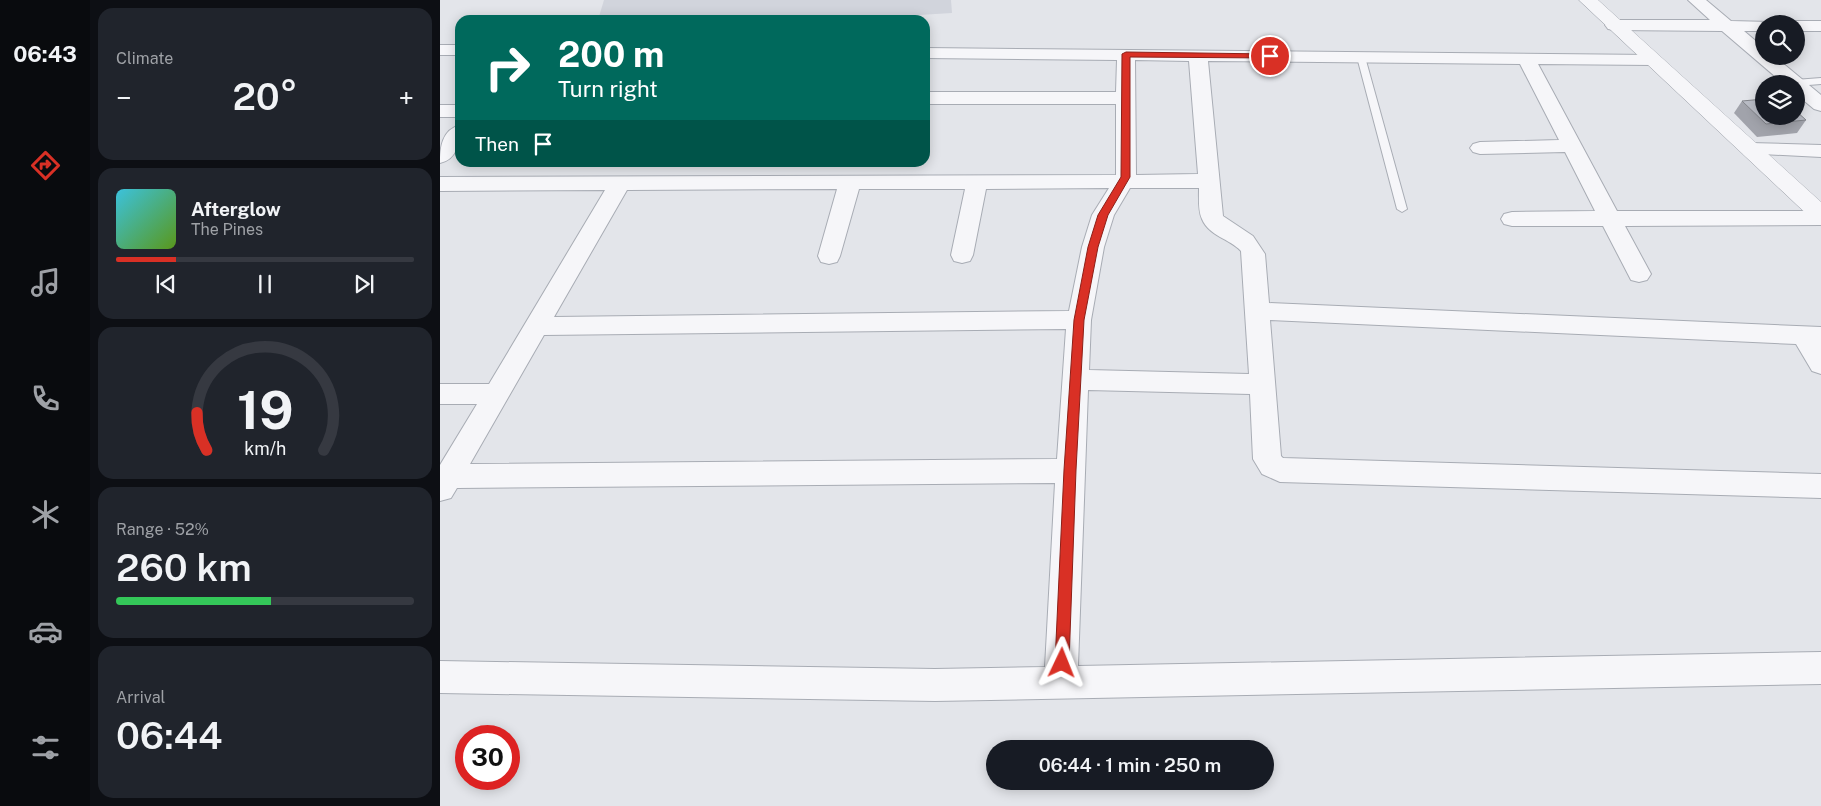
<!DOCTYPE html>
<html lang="en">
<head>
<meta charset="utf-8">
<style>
	:root { --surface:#171b24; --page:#20242c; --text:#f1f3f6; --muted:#9ea1a6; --line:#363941; --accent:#d93025 }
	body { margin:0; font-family:"Public Sans",sans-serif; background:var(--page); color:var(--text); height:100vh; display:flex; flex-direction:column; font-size:19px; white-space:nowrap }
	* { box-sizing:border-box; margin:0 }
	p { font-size:16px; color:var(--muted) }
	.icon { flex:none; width:28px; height:28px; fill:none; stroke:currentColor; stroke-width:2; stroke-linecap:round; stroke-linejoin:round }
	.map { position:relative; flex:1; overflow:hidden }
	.details { display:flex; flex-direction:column; gap:8px; padding:8px; background:#0d0f14; width:350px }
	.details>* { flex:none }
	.guide { position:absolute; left:15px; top:15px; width:475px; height:152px; border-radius:15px; box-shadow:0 2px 12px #0003; background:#00695c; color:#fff; overflow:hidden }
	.controls { position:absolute; left:1315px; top:15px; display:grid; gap:10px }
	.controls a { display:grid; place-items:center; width:50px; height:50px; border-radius:50%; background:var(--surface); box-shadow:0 2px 12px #0003; font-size:25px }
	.speed { position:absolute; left:15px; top:725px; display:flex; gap:10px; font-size:25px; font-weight:700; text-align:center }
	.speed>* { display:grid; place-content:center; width:65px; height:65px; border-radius:50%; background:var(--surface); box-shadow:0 2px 12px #0003; line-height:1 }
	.speed .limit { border:8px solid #d22; background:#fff; color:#111 }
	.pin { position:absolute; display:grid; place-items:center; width:42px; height:42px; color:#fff; margin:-21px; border:2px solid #fff; border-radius:50%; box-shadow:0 1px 5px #0007 }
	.me { position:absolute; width:55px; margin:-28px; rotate:2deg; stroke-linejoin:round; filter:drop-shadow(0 0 4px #0008) }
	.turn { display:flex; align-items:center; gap:18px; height:105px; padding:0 20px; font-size:22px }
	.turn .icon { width:65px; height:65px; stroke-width:2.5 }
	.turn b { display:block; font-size:35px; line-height:42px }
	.then { display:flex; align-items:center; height:48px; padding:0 20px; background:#0003; gap:10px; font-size:19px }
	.big { font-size:38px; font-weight:600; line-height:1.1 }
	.details .card { flex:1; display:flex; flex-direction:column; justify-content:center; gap:8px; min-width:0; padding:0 18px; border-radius:15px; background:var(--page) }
	.details .dial { align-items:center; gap:0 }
	.dial svg { height:130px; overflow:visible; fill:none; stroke:var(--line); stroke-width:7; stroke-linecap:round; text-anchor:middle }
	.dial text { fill:var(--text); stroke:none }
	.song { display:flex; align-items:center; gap:15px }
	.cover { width:60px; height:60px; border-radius:8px; background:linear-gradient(135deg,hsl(190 70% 55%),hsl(90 70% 35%)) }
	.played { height:5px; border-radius:2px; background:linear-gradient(90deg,var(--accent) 20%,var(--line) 20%) }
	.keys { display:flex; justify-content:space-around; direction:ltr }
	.heat { display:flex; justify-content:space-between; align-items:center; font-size:28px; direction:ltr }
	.charge { height:8px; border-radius:4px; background:linear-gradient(90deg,#34c759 52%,var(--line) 0) }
	.trip { position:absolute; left:546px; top:740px; width:288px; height:50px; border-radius:25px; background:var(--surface); box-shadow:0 2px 12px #0003; font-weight:600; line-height:50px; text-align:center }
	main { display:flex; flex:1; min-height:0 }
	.menu { display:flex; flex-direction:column; width:90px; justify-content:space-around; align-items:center; background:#090b0e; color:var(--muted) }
	.menu .icon { width:35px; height:35px }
	.menu .active { color:var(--accent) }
	.menu b { font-size:22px; color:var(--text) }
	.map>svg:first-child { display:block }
	.built { fill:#d1d4dc }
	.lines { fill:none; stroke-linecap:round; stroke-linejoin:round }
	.service-casing { stroke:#a8acb4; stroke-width:2 }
	.minor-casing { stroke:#a8acb4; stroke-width:2 }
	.tertiary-casing { stroke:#a8acb4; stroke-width:1 }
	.service { fill:#f6f6f9; fill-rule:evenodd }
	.minor { fill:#f6f6f9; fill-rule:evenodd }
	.tertiary { fill:#f6f6f9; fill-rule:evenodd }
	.wall { fill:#a1a3ab }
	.building { fill:#bbbec7; stroke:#83858b }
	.route { fill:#d93025; stroke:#8d1f18 }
</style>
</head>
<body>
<main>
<nav class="menu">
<b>06:43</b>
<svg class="icon active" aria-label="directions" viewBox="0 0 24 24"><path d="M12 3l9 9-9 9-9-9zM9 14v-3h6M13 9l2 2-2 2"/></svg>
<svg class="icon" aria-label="music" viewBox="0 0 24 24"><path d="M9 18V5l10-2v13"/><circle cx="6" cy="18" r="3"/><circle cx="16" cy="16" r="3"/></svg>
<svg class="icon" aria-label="phone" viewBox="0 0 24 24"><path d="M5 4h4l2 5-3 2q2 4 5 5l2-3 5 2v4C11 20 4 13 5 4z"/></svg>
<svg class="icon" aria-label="climate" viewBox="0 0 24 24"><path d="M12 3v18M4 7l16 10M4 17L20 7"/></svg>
<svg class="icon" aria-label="car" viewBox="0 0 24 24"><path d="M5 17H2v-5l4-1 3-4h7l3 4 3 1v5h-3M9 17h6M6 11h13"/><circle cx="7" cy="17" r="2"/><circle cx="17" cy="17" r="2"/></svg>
<svg class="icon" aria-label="filters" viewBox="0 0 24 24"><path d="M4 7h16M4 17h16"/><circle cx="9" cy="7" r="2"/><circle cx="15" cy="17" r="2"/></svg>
</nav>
<section class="details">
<div class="card"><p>Climate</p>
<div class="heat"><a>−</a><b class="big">20°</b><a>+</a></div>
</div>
<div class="card">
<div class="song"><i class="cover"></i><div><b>Afterglow</b><p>The Pines</p></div></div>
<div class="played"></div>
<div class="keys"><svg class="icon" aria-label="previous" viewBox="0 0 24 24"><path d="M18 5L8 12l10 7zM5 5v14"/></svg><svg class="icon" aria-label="pause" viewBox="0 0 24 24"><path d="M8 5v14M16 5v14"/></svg><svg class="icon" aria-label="next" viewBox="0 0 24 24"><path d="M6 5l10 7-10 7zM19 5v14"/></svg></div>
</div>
<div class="card dial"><svg viewBox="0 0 100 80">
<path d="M14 69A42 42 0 1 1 86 69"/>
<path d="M14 69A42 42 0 0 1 8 46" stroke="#d93025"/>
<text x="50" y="56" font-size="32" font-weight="700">19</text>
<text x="50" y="72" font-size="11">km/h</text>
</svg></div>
<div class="card"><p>Range · 52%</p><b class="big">260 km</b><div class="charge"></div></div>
<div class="card"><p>Arrival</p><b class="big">06:44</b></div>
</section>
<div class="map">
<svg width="1381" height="806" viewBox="0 0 1381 806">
	<rect width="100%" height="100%" fill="#e3e5ea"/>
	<path class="built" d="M164,0H511L512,13L398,20H158Z"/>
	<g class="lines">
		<defs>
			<path id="service" d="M921,54L925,57L967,209L962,212L957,209L917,57Z
				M1381,78V84L1356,86V84L1351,83L1355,80Z"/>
			<path id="minor" d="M1248,0H1266L1291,21L1330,22L1331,24H1324V31H1304L1324,48V56H1334L1381,95V111L1374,109L1356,94V84H1344L1282,31L1174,30L1168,29L1165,25L1168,21L1174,20H1270Z
				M1356,21H1381V31H1356V24H1349Z
				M0,45H20V55H0Z
				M485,48L1212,55L1218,56L1221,60L1218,64L1212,65L1098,64L1177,211H1381V225L1185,226L1211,274L1207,280L1199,282L1191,280L1163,226H1072L1064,224L1061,219L1064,214L1072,212L1155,211L1125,152L1040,154L1033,152L1030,148L1033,144L1040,142L1119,140L1080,64L768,61L783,216L813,236L825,254L829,303L1381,327V374L1372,371L1356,344L830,320L841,456L843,458L1381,474V498L840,482L822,474L813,459L810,394L648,390L638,666L1381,652V684L495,701L0,693V661L495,669L605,667L615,483L17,488L11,498L0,501V465L37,404H0V384H49L165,190L0,191V177L676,175V104H485V92H676L677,60L485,58ZM695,60L749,61L758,174L696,175ZM669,188L652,215L642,247L629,311L114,317L187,190L397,189L378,256L381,262L389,264L397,262L400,256L419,189H525L511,255L514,261L522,263L530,261L533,255L546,189ZM690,188H759C759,197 758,211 762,219C769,236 790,239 801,251L809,374L649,370L651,320L664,247L674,215ZM626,329L617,459L30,464L104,335Z
				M0,105H20V117H0Z
				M20,125C20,141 18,159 0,163C0,147 2,130 20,125Z
				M1310,143L1381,145V157L1303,153L1300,149L1303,145Z"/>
			<path id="tertiary" d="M1139,0H1158L1381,202V223L1373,220Z"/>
		</defs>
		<use href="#service" class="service-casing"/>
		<use href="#minor" class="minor-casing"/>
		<use href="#tertiary" class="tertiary-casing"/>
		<use href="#service" class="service"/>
		<use href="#minor" class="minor"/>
		<use href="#tertiary" class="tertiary"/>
	</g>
	<path class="wall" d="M1302,101L1366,120L1357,133L1317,137L1294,113Z"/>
	<path class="building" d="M1324,99V116H1356V111L1366,120L1326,124L1302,101Z"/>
	<path class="route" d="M686,52L830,54L834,56L830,58L690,57V177L668,215L658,247L644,320L636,470L629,663L627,668L622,670L617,668L615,663L624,470L634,320L648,247L658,215L681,177L682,54Z"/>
</svg>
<div class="controls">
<a><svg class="icon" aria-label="search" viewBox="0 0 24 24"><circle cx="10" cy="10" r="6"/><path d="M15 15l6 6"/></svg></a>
<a><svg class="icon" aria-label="layers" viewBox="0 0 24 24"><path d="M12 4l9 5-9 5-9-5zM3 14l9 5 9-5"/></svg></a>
</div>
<div class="speed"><div class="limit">30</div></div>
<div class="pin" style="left:830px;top:56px;background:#d93025"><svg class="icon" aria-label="arrive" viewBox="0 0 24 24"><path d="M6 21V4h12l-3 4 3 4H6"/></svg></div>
<svg class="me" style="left:622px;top:663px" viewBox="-20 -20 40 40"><path d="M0-17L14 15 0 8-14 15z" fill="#d93025" stroke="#fff" stroke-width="4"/></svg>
<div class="trip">06:44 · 1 min · 250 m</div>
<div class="guide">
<div class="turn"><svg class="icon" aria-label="right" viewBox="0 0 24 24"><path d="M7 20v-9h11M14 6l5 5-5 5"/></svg><div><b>200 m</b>Turn right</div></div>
<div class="then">Then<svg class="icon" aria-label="arrive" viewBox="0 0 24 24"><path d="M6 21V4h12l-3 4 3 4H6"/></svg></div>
</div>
</div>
</main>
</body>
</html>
